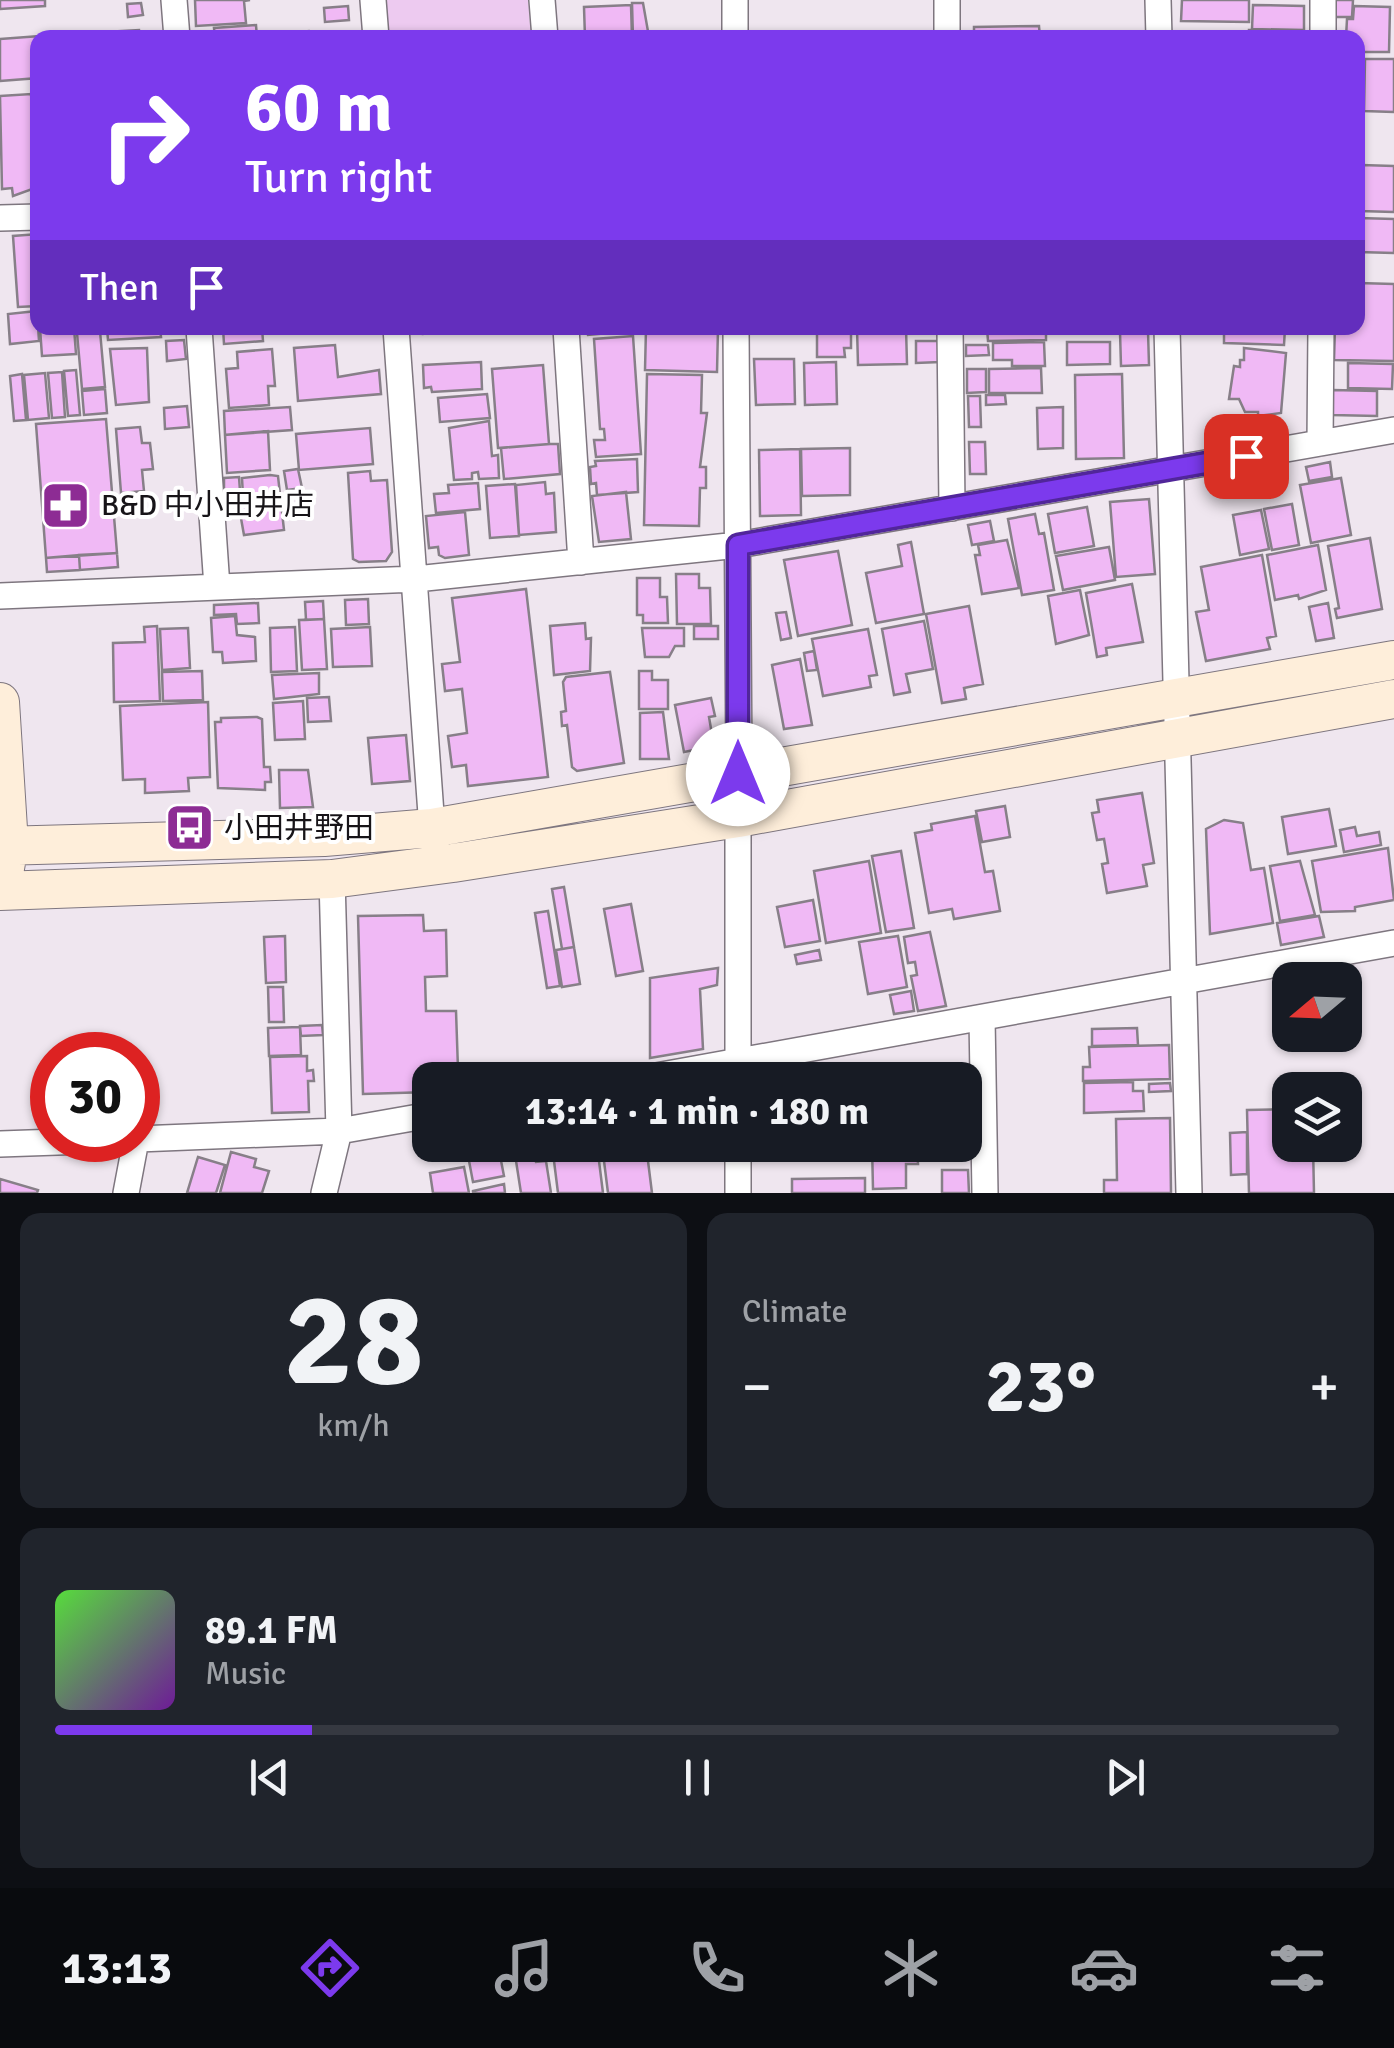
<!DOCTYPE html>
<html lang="en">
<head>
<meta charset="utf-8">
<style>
	:root { --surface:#171b24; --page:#20242c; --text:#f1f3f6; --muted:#9ea1a6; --line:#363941; --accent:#7c3aed }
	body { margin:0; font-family:Signika,"Noto Sans JP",sans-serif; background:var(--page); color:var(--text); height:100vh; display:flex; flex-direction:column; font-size:38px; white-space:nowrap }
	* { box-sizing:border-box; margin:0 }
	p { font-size:32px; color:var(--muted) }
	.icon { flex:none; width:55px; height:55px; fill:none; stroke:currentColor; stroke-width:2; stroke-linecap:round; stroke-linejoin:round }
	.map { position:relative; height:1193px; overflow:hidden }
	.drawer { display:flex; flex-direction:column; gap:20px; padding:20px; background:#0d0f14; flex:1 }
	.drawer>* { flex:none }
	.top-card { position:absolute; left:30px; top:30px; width:1335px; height:305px; border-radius:20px; box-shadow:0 2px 8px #0004; background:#7c3aed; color:#fff; overflow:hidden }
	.needle { width:65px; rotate:251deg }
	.tools { position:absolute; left:1272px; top:962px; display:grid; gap:20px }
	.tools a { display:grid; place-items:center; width:90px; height:90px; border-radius:20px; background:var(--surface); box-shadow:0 2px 8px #0004; font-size:50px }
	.speed { position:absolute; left:30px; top:1032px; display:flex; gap:20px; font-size:50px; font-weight:700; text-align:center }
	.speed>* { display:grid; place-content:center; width:130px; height:130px; border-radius:50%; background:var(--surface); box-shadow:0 2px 8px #0004; line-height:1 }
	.speed .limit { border:15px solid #d22; background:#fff; color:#111 }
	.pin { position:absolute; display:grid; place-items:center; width:85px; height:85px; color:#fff; margin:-42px; border-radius:20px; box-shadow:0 5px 15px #0006 }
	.me { position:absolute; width:110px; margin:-55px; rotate:0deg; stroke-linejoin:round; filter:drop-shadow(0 0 8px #0008) }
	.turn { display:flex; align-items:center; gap:35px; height:210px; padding:0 50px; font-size:45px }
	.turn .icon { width:130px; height:130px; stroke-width:2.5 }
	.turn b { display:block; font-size:70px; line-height:85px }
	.then { display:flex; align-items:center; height:95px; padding:0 50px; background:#0003; gap:20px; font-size:38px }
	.big { font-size:75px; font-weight:700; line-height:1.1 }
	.drawer .widget { flex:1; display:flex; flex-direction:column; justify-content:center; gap:15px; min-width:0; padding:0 35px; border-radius:20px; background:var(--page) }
	.drawer .dial { align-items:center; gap:0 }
	.dial b { font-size:130px; line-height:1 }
	.song { display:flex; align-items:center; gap:30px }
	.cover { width:120px; height:120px; border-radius:15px; background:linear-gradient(135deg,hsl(110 70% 55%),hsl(280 70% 35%)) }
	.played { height:10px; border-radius:5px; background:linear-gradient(90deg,var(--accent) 20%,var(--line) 20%) }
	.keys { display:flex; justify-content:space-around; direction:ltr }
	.heat { display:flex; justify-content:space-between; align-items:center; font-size:55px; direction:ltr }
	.drawer .tiles { flex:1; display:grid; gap:20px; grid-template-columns:1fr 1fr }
	.widget:last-child { grid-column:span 2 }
	.trip { position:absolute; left:412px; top:1062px; width:570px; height:100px; border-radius:20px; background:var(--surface); box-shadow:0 2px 8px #0004; font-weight:700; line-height:100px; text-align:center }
	.tab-bar { display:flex; height:160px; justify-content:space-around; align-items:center; background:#090b0e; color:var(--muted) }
	.tab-bar .icon { width:70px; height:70px }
	.tab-bar .active { color:var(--accent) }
	.tab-bar b { font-size:45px; color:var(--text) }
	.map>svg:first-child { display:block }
	.green { fill:#edcaf0 }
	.building { fill:#f0b9f5; stroke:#877f88; stroke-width:2.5 }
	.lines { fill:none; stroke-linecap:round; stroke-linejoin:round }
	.street-casing { stroke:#7e767f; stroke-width:28 }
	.secondary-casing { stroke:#7e767f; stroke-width:40 }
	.street { stroke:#fff; stroke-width:25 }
	.secondary { stroke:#feeeda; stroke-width:38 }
	.route-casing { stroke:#51269a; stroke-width:25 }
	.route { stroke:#7c3aed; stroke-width:18 }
	.labels { text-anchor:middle; stroke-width:8; stroke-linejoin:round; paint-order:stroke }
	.poi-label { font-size:30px; fill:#171418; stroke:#fff; text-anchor:start }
</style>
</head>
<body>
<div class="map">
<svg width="1394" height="1193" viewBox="0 0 1394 1193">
	<rect width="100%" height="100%" fill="#efe6ef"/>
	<path class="green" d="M386,0H528L531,37H388Z"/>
	<path class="building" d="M0,0H45V6L0,9Z
		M195,0H250L244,1L246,23L196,26Z
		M1182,0H1249V22L1181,21Z
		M1334,0H1353L1352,17H1334Z
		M141,3L143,15L128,17L127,4Z
		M632,3H643L649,37L633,38Z
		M631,5L632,38H585L584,7Z
		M1253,5L1304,6V30L1252,29Z
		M348,6L349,20L325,22L324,8Z
		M1354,6L1390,7L1389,52H1358V38H1346L1347,19H1353Z
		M256,25L257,38H215L214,28Z
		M1039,26L1040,38H974V27Z
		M139,30L140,38H70V34Z
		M1249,30L1292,31V38H1249Z
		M309,31L314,38H270V35Z
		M67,34L38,38V78L0,81V39Z
		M1365,59H1394V112L1364,111Z
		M31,94L38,187L13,196L12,188L2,189L0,96Z
		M1361,165L1394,166V212L1360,211L1358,171Z
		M1358,218L1394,219V253L1358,252Z
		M38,234V306L18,307L13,236Z
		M1358,283L1394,284V361L1334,360L1335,328H1358Z
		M37,311L39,341L10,344L8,314Z
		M40,328H74L76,354L42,356Z
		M107,328H160L161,337L108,340Z
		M223,328H262L263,341L224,344Z
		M423,328H481V329L423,334Z
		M587,328H641V330L588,335Z
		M646,328H718L717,372L645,370Z
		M817,328H851V348H844L845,357H817Z
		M857,328H906L907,364L858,365Z
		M987,328H1046V340L988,341Z
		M1068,328H1120V331H1068Z
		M1224,328H1285L1284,345L1224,343Z
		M100,331L105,387L82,389L77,333Z
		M1148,331L1149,365L1121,366L1120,332Z
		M633,336L641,454L596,457L594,440H605L604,429H600L594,339Z
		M184,340L186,359L167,361L166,341Z
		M916,341H940V362L916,363Z
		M1044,342L1045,366H1012V360H993V343Z
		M1067,342H1110V364L1067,365Z
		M335,345L338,377L379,370L381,394L298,401L294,348Z
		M966,345H988L989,355L966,356Z
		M147,348L149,402L116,405L110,349Z
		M1244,348L1286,353L1281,413L1258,416V412H1245L1239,399H1229L1234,366L1240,367V360H1244Z
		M272,349L275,386H268L269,405L229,408L226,369L238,368L237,352Z
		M754,359H794L795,404L756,405Z
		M481,362L482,389L432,392L431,387L424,388L423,365Z
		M836,362L837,404L805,405L804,363Z
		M1348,363L1393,364L1392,389L1348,388Z
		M543,365L549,444L498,448L492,369Z
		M1041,368L1042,393H989V369Z
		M967,369H986V392L967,393Z
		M76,370L80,415L68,416L64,371Z
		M62,372L65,417L52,418L48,373Z
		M45,373L49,418L28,420L24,375Z
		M22,374L26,420L14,421L10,376Z
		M647,374L702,375L701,413H707L700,467H706V488H700L699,526L644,525Z
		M1122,374L1124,458L1076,459L1075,375Z
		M105,389L107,413L84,415L82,391Z
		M1332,390L1377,391V416L1332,415Z
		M487,394L490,418L440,422L438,398Z
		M986,395H1005L1006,404L986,405Z
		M968,396H980L981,427H969Z
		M187,406L189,427L165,429L164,408Z
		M290,407L292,430L225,435L224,411Z
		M1063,407V448L1038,449L1037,408Z
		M106,419L117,553L46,558L36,424Z
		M489,421L492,456L498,455L499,478L479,479L478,472L472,473V479L454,480L449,428Z
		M140,427L142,443H150L153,469L142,470L144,491L121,493L116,429Z
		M370,428L373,464L299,470L296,434Z
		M268,431L270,470L227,473L225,435Z
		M969,442H985L986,474H970Z
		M549,444H558L560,474L504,479L501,448Z
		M850,448V495L802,496L801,449Z
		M800,449L801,515L760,516L759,450Z
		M637,459L638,492L597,495L596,483L591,484L590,467L596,466L595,461Z
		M1330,462L1332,477L1309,481L1306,467Z
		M298,469L302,488L287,490L284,471Z
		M370,471L371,481L387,480L392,552L386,561L359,562L353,559L348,473Z
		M270,475L278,476L284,530L244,535L237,496H243L242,478Z
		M239,477L240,491L224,492V478Z
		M1341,478L1351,535L1311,543L1300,485Z
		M545,482L546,494L554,493L556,532L519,535L516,485Z
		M478,483L480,509L436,513L434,494L449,493L448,485Z
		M515,484L519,536L490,538L486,486Z
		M626,492L631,539L599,542L592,496Z
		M1149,499L1155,574L1116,577L1110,502Z
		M1292,504L1299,545L1272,550L1264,509Z
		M1087,507L1094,546L1055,553L1048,514Z
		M1261,510L1269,549L1240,555L1233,515Z
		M465,512L469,555L445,558L439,555L438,547L429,548L426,516Z
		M1035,514L1039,534L1044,533L1054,590L1022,595L1008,519Z
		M990,521L994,541L972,545L968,525Z
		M1370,538L1382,609L1337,618L1335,609L1339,608L1328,546Z
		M1007,540L1019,588L982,594L975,555H980L978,545Z
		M911,542L924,614L876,623L866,573L902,566L898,545Z
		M1318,545L1326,590L1299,599L1298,595L1275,600L1267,555Z
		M1109,547L1115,580L1063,590L1056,556Z
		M838,551L852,625L798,636L784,560Z
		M117,553L118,567L80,570L79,555Z
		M79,555L80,570L47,572L46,558Z
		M1262,555L1276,636L1267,638L1270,649L1206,661L1196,612L1209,610L1201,567Z
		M676,574H699V588H710L711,624H677Z
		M637,578H660V597H667L668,623H643V615H637Z
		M1132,584L1143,642L1106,648L1107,655L1097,657L1086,593Z
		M526,589L548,777L468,786L466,765L452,767L448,736L467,733L462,689L445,691L442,664L460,662L452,598Z
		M1080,590L1089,635L1056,644L1048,596Z
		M368,599L369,624L346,625L345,600Z
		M323,601L324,619L306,620L305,602Z
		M258,603L259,623L237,624L236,614L214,615V605Z
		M1328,603L1334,638L1316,641L1309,607Z
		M969,606L983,684L964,688L966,699L942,703L926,614Z
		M786,612L791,638L781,640L776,613Z
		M235,616L237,635L255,637L256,661L223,663L222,652H213L211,618Z
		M324,619L327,669L302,670L299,620Z
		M924,621L933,669L906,674L910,692L894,695L882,629Z
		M585,623L586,639L591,638L590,671L554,675L550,626Z
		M157,626L160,701L114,702L113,643L145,642L144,627Z
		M694,626H718V639H694Z
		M295,627L297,671L271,672L270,628Z
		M370,627L372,666L333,667L331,629Z
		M188,628L190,668L162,670L160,629Z
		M642,628H684V646H675L669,657H645Z
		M868,629L877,675L869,676L871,687L823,696L812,639Z
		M814,651L817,670L807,671L804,653Z
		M800,659L812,725L784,729L772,665Z
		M202,671L203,700L163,701L162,672Z
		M639,671H652V680H668V709H639Z
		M610,672L624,763L577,771L572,767L567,725L562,726L561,712L566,711L563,682L566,677Z
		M319,673V694L274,699L272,675Z
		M329,697L331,721L308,722L307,698Z
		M711,698L715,716L709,717L714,746L684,752L675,705Z
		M303,701L305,739L275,740L273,703Z
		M208,702L210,777L188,778L189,791L145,793V779L123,780L120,706Z
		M663,712L669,759H640V713Z
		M257,717L262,719L264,767H270L271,782H265V790L218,788L215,722H221V718Z
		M406,735L410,781L372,784L368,738Z
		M279,770H308L313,807L280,808Z
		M1142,793L1154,863L1143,865L1147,886L1107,893L1102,864L1108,863L1104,839L1097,840L1092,813L1099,812L1097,800Z
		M1005,806L1010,837L982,842L976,811Z
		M1329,809L1336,846L1288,854L1282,817Z
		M975,816L985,872L993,871L1000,911L954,919L952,909L929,913L915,833L932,830L931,824Z
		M1224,820L1243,823L1251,870L1264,868L1273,923L1210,934L1206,829Z
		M1355,827L1357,836L1379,832L1381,845L1344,852L1340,830Z
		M1388,848L1394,900L1355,907V911L1321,912L1312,861Z
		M901,851L914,928L886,932L872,856Z
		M869,861L881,933L826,943L814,871Z
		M1300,861L1315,915L1280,921L1270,866Z
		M564,887L574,947L562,949L552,889Z
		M813,900L820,941L785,947L777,907Z
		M631,904L643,971L616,976L604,909Z
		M548,911L560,986L547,988L535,913Z
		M423,915L424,931L446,930L447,976L425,977L426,1011H456L458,1069L446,1070V1080H430V1092L363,1094L358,916Z
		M1319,916L1324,937L1281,945L1277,923Z
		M930,932L946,1006L918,1011L911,976L917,975L915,962L908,963L904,937Z
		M285,936L286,982L266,983L264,937Z
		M898,936L907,987L868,994L859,942Z
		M574,947L580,984L562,987L556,950Z
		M819,950L821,960L797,964L795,955Z
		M718,968L717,985L700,989L703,1049L650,1058V978Z
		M268,987H283L284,1022H269Z
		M911,991L914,1011L894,1014L890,995Z
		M322,1025L323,1035L301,1036L300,1026Z
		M300,1027L301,1055L269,1056L268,1028Z
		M1137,1028L1138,1045L1092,1046V1029Z
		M1169,1045L1170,1079L1083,1081V1067H1090L1089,1047Z
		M307,1056V1071L313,1070L314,1081H308L309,1112L272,1113L270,1057Z
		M1133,1082V1091H1143L1144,1111L1084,1113V1083Z
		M1170,1083L1171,1091L1149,1092V1084Z
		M1290,1109V1145H1313L1314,1193H1249L1247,1110Z
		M1170,1118L1171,1193H1104V1180H1117L1116,1119Z
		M1247,1132V1174L1231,1175L1230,1133Z
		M430,1134V1145H448L450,1154L426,1158L422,1136Z
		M466,1145H498L504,1176L473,1182Z
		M533,1145L536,1162L546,1161L551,1193H521L514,1148Z
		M552,1145H597L603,1193H558Z
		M602,1145H646L652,1193H608Z
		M872,1145H917L918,1164H906V1188L873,1189Z
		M231,1152L256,1159L254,1167L269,1171L262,1193H220Z
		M198,1157L225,1165L216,1193H187Z
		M464,1167L469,1193H433L430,1173Z
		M942,1170H968L969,1193H942Z
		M865,1178V1193H792V1179Z
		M0,1179L38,1190L37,1193H0Z
		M504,1184L505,1193H473V1191Z"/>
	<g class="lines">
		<defs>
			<path id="street" d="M174,0L177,38
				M373,0L376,38
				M542,0L545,38
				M735,0V38
				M947,0V38
				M1158,0L1159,38
				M1323,38V0
				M0,218L38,217
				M199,328L217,587
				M396,328L432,828
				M566,328L581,562
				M736,328L739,774
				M950,328L952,508
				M1167,328L1189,1193
				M1320,443L1321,328
				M0,596L416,579L738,545L1394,430
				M738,818V1080
				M982,1018L985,1193
				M634,1080L1394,943
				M138,1139L339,1131L430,1115
				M0,1144L115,1140
				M738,1145V1193
				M126,1193L136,1140
				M324,1193L339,1131L332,879"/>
			<path id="secondary" d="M0,702L9,845L5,868
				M0,846L324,837L432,828L1394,660
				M0,891L332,879L453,863L738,818L1394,699"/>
		</defs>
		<use href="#street" class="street-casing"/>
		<use href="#secondary" class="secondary-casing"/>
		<use href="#street" class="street"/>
		<use href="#secondary" class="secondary"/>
	</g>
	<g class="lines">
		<defs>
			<path id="route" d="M738,774V545L1246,456"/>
		</defs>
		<use href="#route" class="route-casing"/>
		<use href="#route" class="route"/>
	</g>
	<defs>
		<symbol id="pharmacy-square" viewBox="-11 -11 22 22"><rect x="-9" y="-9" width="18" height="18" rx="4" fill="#8d2c94" stroke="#fff"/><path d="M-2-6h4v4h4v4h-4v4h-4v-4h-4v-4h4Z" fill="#fff"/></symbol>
		<symbol id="bus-square" viewBox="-11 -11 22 22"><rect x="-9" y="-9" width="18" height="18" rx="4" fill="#8d2c94" stroke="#fff"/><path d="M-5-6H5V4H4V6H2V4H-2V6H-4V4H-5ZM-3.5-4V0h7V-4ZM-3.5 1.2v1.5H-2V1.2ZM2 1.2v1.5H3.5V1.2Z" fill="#fff"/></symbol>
	</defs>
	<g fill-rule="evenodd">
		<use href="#pharmacy-square" x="38" y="478" width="55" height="55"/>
		<use href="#bus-square" x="162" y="800" width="55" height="55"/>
	</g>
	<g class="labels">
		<g class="poi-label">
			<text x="101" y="515">B&amp;D 中小田井店</text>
			<text x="224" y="838">小田井野田</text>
		</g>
	</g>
</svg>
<div class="tools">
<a><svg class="needle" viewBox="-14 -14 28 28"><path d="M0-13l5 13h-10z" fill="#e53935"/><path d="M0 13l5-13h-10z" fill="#9ea1a6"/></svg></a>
<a><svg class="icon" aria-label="layers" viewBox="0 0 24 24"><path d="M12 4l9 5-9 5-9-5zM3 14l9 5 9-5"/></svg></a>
</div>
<div class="speed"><div class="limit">30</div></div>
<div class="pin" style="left:1246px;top:456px;background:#d93025"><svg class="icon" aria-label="arrive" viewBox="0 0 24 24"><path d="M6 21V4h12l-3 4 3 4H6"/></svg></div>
<svg class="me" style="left:738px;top:774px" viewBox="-20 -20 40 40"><circle r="19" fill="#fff"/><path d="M0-13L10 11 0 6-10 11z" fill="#7c3aed"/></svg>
<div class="trip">13:14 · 1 min · 180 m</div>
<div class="top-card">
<div class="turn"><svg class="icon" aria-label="right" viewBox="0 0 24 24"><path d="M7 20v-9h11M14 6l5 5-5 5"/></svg><div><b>60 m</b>Turn right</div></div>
<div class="then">Then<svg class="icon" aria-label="arrive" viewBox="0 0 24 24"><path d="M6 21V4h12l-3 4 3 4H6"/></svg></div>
</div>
</div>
<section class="drawer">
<div class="tiles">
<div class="widget dial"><b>28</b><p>km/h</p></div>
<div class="widget"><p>Climate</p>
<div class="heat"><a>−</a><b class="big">23°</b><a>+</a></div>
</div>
<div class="widget">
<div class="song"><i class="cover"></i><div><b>89.1 FM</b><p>Music</p></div></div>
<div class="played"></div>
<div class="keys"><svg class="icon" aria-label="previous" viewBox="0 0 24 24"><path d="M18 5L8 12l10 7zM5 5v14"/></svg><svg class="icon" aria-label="pause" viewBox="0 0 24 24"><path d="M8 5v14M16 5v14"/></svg><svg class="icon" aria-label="next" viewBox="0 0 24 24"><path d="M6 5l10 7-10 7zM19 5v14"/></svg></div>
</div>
</div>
</section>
<nav class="tab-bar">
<b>13:13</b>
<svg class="icon active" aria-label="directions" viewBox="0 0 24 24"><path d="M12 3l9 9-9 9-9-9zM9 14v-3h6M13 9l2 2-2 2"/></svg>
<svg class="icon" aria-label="music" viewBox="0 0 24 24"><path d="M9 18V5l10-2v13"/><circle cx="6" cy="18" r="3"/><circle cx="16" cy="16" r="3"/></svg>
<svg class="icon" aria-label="phone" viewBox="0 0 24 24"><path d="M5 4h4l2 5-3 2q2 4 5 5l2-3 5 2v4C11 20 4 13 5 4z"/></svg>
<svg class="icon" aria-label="climate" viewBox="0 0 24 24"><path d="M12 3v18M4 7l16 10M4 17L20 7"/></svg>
<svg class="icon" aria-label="car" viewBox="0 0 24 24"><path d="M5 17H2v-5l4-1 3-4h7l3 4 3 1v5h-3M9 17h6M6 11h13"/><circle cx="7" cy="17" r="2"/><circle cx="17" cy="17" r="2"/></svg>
<svg class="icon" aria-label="filters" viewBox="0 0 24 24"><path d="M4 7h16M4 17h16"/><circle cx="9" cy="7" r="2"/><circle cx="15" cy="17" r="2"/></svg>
</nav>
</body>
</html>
